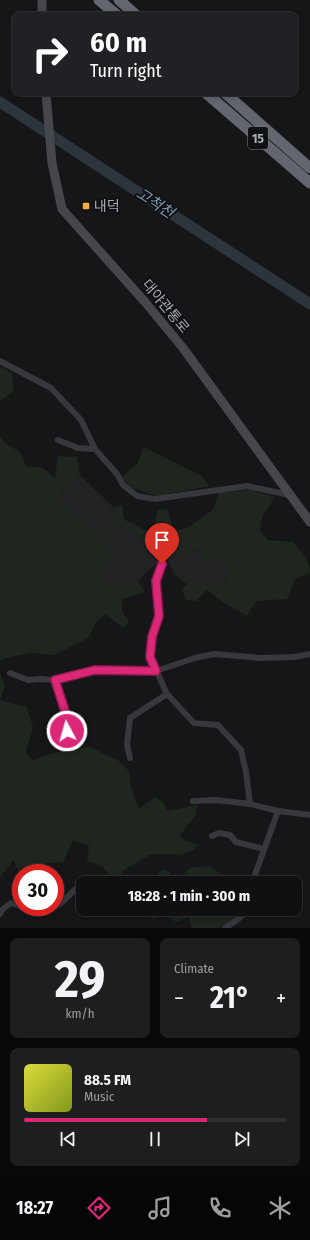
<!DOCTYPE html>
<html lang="en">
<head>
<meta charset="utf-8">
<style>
	:root { --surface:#101012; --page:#1e1e20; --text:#f1f3f6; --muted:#9c9d9f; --line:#303032; --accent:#db2777 }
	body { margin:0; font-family:"Fira Sans Condensed","Noto Sans KR",sans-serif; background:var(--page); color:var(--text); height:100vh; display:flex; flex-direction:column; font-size:15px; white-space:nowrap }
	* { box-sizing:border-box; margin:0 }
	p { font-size:13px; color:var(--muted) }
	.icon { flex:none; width:22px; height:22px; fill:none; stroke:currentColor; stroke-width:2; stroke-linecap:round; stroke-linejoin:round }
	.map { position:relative; height:928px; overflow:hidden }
	.drawer { display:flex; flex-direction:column; gap:10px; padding:10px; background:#09090a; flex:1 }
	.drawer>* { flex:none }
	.guide { position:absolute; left:12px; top:12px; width:286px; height:84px; border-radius:8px; box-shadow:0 2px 6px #0003,0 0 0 1px var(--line); background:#202124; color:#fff; overflow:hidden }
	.speed { position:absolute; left:12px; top:864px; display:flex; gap:8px; font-size:20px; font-weight:700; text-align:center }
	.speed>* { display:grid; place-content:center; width:52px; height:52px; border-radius:50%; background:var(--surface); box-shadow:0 2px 6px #0003,0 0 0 1px var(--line); line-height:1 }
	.speed .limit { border:6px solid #d22; background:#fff; color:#111 }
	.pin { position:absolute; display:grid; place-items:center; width:34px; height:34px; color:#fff; margin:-41px -17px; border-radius:50% 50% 50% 0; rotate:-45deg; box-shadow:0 0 4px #0007 }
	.pin .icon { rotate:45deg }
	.me { position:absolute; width:44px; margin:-22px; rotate:354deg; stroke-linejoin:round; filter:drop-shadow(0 0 3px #0008) }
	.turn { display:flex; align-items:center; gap:14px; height:84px; padding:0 12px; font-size:18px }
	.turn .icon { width:52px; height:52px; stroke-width:2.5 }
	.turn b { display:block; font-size:28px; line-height:34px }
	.big { font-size:30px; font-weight:700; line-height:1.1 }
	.drawer .widget { flex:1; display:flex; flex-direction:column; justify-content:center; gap:6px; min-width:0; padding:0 14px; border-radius:8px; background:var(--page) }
	.drawer .dial { align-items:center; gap:0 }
	.dial b { font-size:52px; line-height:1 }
	.song { display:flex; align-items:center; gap:12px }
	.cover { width:48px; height:48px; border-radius:6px; background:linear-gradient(135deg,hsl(60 70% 55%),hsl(70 70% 35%)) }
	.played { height:4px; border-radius:2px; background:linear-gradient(90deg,var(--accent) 70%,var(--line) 70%) }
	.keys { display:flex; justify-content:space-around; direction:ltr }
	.heat { display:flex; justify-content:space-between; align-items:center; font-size:22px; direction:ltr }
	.drawer .tiles { flex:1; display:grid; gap:10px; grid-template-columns:1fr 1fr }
	.widget:last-child { grid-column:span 2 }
	.trip { position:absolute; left:76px; top:876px; width:226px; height:40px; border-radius:8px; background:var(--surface); box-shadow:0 2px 6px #0003,0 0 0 1px var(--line); font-weight:700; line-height:40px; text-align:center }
	.tabs { display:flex; height:64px; justify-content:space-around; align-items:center; background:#060607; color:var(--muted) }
	.tabs .icon { width:28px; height:28px }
	.tabs .active { color:var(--accent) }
	.tabs b { font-size:18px; color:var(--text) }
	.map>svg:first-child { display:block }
	.built { fill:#222225 }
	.green { fill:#1e261f }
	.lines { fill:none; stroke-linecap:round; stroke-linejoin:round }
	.river { stroke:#2c353c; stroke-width:11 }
	.minor { stroke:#37383d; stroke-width:6 }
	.secondary { stroke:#45474d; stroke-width:9 }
	.motorway { stroke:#63666e; stroke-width:11 }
	.route-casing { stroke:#8e194d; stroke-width:10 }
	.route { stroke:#db2777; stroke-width:7 }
	.poi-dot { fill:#f2b134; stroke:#111113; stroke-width:1.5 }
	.labels { text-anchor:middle; stroke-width:4; stroke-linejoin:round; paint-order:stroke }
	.shield { fill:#111113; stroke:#7b7e86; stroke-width:1 }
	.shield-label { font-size:13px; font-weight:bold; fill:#a8adb8 }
	.poi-label { font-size:14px; fill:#a8adb8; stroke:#111113; text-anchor:start }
	.street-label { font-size:14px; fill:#a8adb8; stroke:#111113 }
	.water-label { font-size:15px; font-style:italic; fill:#7f9bb3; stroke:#111113 }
</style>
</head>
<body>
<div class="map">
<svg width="310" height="928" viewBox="0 0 310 928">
	<rect width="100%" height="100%" fill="#161618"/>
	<path class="built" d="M80,475L113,507L120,525L165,554L199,550L206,560L227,562L228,583L190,582L188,585L174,574L165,554L138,581L107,588L104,569L106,542L89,526L56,502L66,486Z"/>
	<path class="green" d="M0,367L12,373L14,391L0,401Z
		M0,436L5,443L20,452L26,466L43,468L55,478L58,456L77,457L80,475L66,486L56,502L89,526L106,542L110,560L104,569L107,588L138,581L145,592L122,599V611L129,622L123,628L105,614L96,623L88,638L54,655L31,653L15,656L0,660Z
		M144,447L202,476L209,486L157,496L129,487L122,477L137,464Z
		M250,490L275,497L263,515L260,530L268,540L293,542C300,550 310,561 310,573L295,579L287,599L256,601L247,616L226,604L207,590L196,601L186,600L182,590L190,582L228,583L226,562L206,560L199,550L165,554L120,525L113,507L122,505L124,519L152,534L158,510L167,508L174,531L189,527L213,510L219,492Z
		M0,673L5,686L0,700L27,707L33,727L26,752L33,760L70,748L89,747L118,760L129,771L131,788L139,809L155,797L163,802L167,811L197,805L196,815L186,827L180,836L186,841L199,845L193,850L181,855L169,854H151L122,871L128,883C107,883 117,882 105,869C102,865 92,863 87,861L89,846L73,840L63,862L41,864L39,873H21V880L14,860L0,877Z
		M208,866L236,883H175L190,868Z
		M163,869L172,873L163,883H151C158,878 157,873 163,869Z
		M144,909H247L220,928H192L188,917L176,922L165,914L153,919Z"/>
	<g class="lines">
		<path class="river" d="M0,102L310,304"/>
		<path class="minor" d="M0,361L51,388L81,420L95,449L117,474L123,485L137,496L155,499L247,486L290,495
			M58,440L78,448L95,449
			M162,564L157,581L159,616L151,637L150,657L167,694L194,723L218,725L241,750L246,772L250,804
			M10,673L28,680L42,679L55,680L95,670L156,671L195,658L214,654L261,658L294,657L310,654
			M55,680L65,711L67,731
			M130,758L127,745L130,718L167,694
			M193,801L216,800L250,804L278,811
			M212,836L219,833L230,835L236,842L264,849
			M252,883L278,811L310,815
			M55,905L60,904L80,885
			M0,914L2,910L11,903L27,909L41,907
			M225,928L237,920L250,909"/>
		<path class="secondary" d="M42,0V15
			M46,93L52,163L62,209L145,302L183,348L310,522"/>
		<path class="motorway" d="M99,0L117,15
			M119,0L136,15
			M206,93L310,183
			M225,93L310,168"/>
	</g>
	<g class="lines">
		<defs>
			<path id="route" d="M67,731L65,711L55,680L95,670L156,671L150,657L152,637L159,616L156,581L162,564"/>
		</defs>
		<use href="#route" class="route-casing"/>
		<use href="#route" class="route"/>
	</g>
	<rect class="poi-dot" x="82" y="202" width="8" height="8" rx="2"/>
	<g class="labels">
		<rect class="shield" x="248" y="127" width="20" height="22" rx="3"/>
		<g class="shield-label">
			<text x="258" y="143">15</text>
		</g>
		<g class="poi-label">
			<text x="94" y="211">내덕</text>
		</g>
		<g class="street-label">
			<text transform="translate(166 306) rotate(50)" y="5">대야관통로</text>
		</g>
		<g class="water-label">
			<text transform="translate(155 203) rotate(33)" y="5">고척천</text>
		</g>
	</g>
</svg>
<div class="speed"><div class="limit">30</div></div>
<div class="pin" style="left:162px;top:564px;background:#d93025"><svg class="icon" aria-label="arrive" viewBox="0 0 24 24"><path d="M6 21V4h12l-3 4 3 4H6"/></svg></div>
<svg class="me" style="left:67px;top:731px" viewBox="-20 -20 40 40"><circle r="17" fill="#db2777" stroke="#fff" stroke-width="3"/><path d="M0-11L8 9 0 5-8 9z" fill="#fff"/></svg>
<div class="trip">18:28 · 1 min · 300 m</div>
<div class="guide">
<div class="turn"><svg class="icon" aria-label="right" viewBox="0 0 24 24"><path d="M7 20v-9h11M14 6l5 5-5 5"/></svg><div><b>60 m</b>Turn right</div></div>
</div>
</div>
<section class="drawer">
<div class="tiles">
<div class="widget dial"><b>29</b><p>km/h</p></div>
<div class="widget"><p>Climate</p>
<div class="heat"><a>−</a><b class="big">21°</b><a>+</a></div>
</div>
<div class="widget">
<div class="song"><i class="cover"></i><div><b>88.5 FM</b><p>Music</p></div></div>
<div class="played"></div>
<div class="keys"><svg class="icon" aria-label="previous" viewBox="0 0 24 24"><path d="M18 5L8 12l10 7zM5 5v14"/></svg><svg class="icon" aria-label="pause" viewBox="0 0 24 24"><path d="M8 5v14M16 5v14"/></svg><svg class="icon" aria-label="next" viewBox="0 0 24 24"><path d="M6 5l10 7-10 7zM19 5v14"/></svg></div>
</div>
</div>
</section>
<nav class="tabs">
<b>18:27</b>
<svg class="icon active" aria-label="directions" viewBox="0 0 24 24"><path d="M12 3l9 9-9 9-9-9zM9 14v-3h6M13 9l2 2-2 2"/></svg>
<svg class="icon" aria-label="music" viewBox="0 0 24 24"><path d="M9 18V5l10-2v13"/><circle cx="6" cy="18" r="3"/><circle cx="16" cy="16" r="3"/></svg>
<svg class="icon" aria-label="phone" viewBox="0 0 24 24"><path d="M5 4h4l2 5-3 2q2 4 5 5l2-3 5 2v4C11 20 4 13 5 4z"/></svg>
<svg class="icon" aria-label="climate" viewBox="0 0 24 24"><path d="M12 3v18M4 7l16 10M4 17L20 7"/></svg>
</nav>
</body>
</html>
